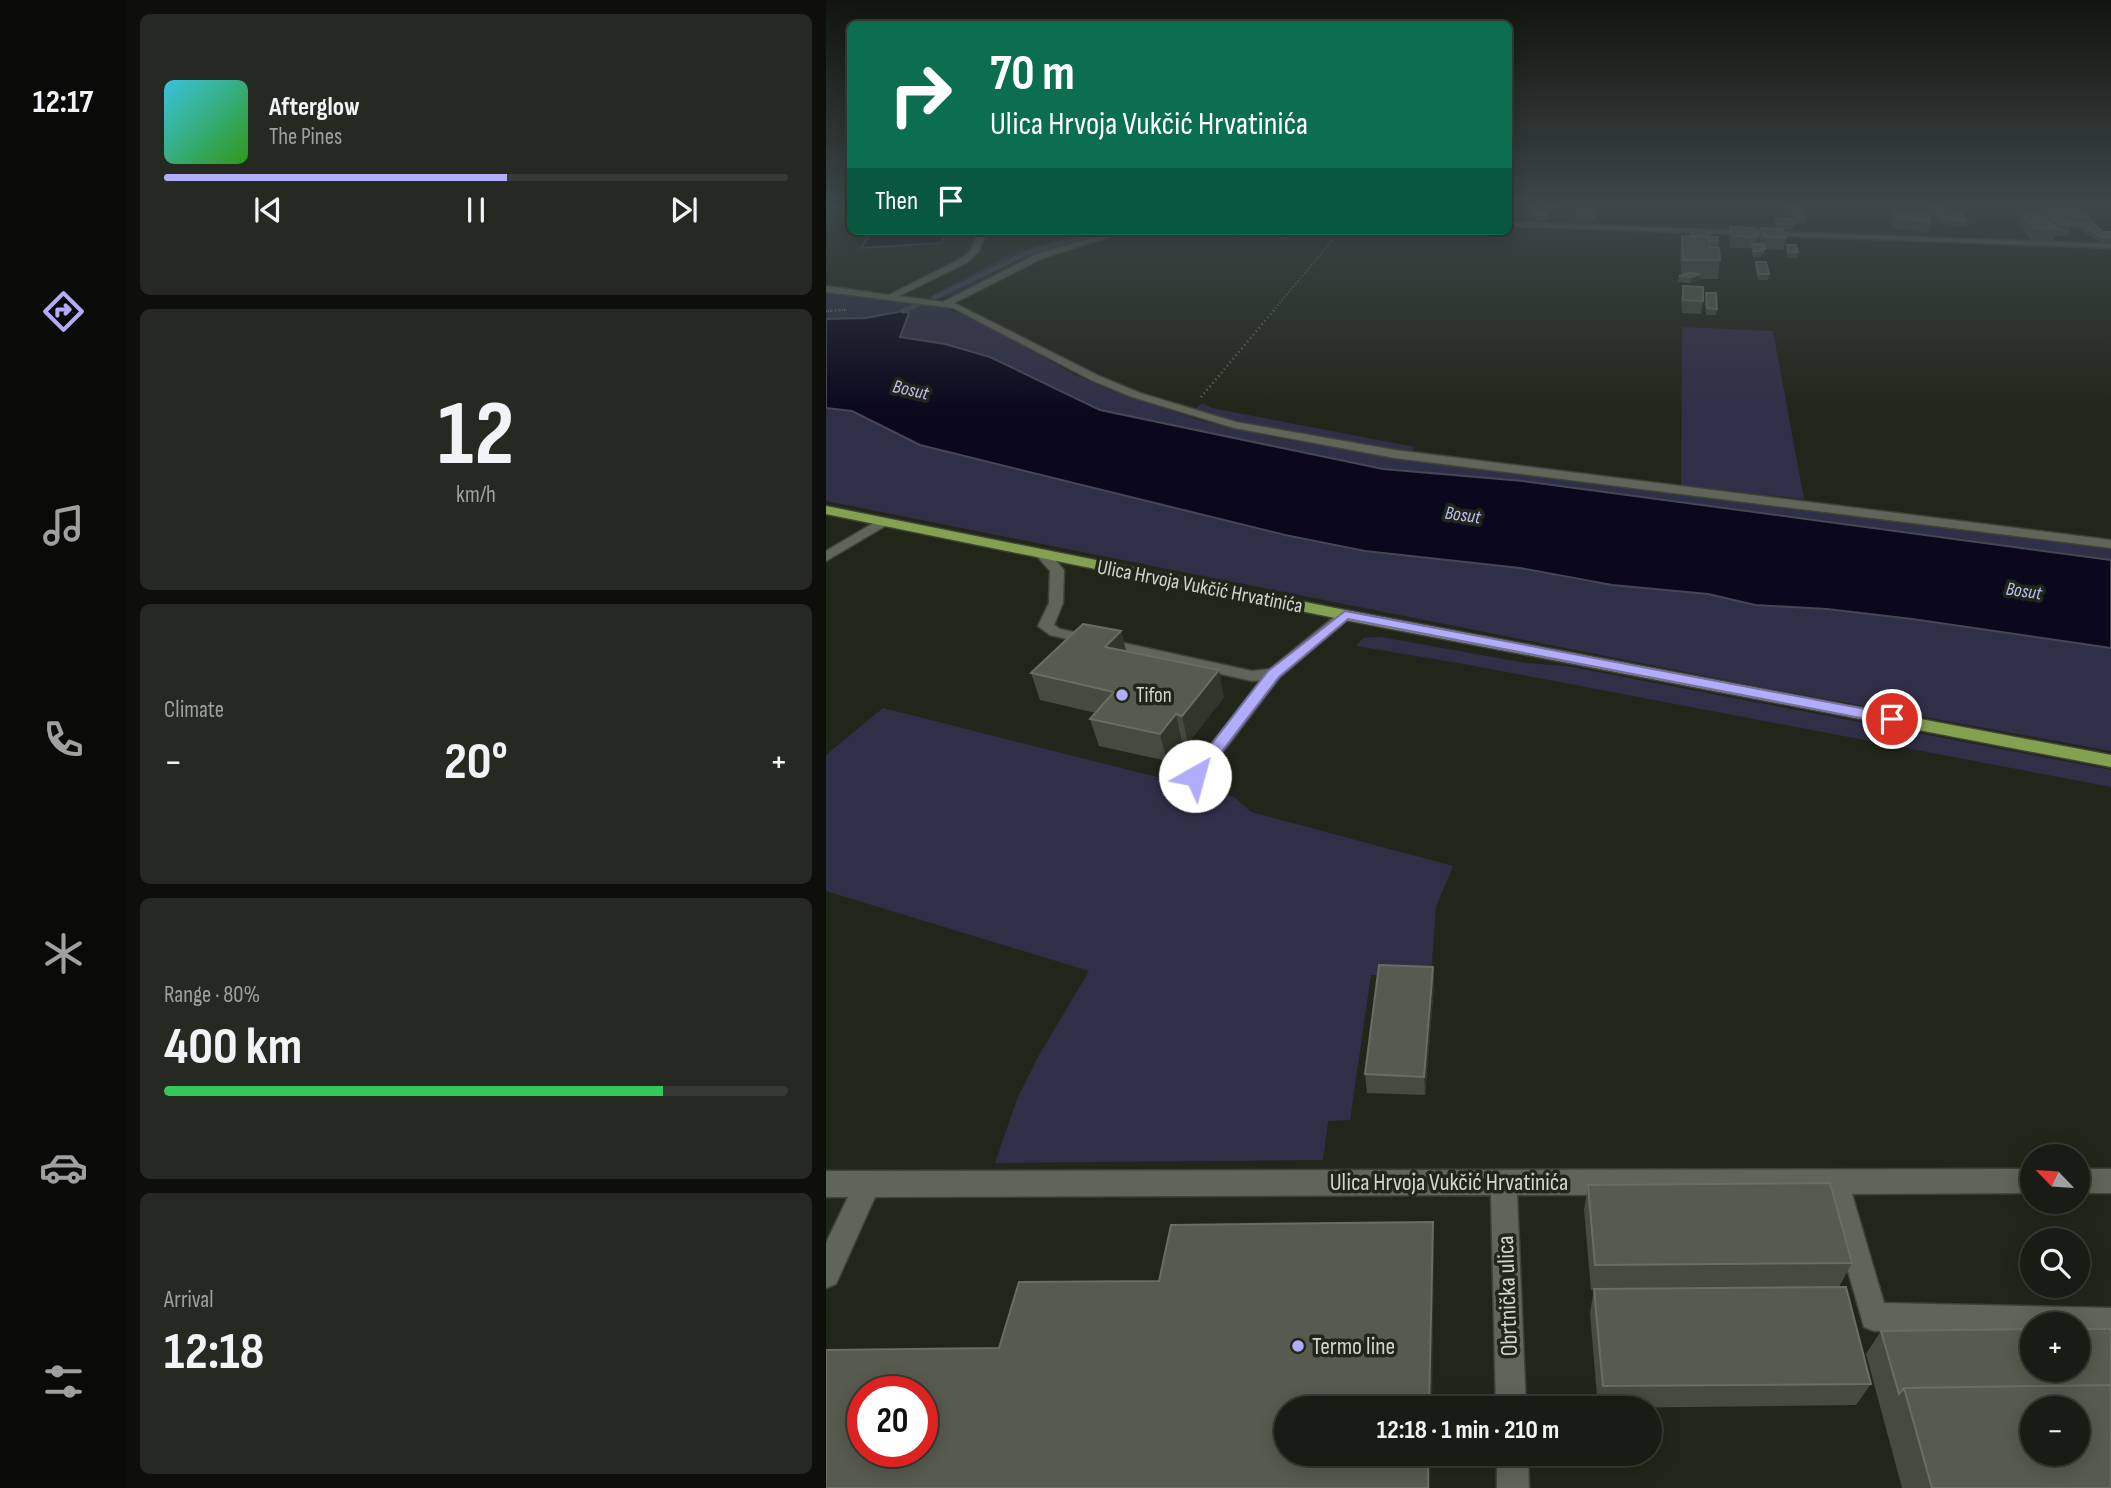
<!DOCTYPE html>
<html lang="en">
<head>
<meta charset="utf-8">
<style>
	:root { --surface:#191c14; --page:#262922; --text:#f1f3f6; --muted:#9fa1a0; --line:#373a34; --accent:#b1adfa }
	body { margin:0; font-family:"Sofia Sans Condensed",sans-serif; background:var(--page); color:var(--text); height:100vh; display:flex; flex-direction:column; font-size:26px; white-space:nowrap }
	* { box-sizing:border-box; margin:0 }
	p { font-size:23px; color:var(--muted) }
	.icon { flex:none; width:38px; height:38px; fill:none; stroke:currentColor; stroke-width:2; stroke-linecap:round; stroke-linejoin:round }
	.map { position:relative; flex:1; overflow:hidden }
	.side { display:flex; flex-direction:column; gap:14px; padding:14px; background:#0e0f0b; width:700px }
	.side>* { flex:none }
	.banner { position:absolute; left:21px; top:21px; width:665px; height:214px; border-radius:10px; box-shadow:0 4px 18px #0003,0 0 0 2px var(--line); background:#0b6e4f; color:#fff; overflow:hidden }
	.needle { width:46px; rotate:295deg }
	.buttons { position:absolute; left:1194px; top:1144px; display:grid; gap:14px }
	.buttons a { display:grid; place-items:center; width:70px; height:70px; border-radius:50%; background:var(--surface); box-shadow:0 4px 18px #0003,0 0 0 2px var(--line); font-size:35px }
	.speed { position:absolute; left:21px; top:1376px; display:flex; gap:14px; font-size:35px; font-weight:700; text-align:center }
	.speed>* { display:grid; place-content:center; width:91px; height:91px; border-radius:50%; background:var(--surface); box-shadow:0 4px 18px #0003,0 0 0 2px var(--line); line-height:1 }
	.speed .limit { border:10px solid #d22; background:#fff; color:#111 }
	.pin { position:absolute; display:grid; place-items:center; width:60px; height:60px; color:#fff; margin:-30px; border:4px solid #fff; border-radius:50%; box-shadow:0 2px 7px #0007 }
	.me { position:absolute; width:77px; margin:-38px; rotate:38deg; stroke-linejoin:round; filter:drop-shadow(0 0 5px #0008) }
	.turn { display:flex; align-items:center; gap:24px; height:147px; padding:0 28px; font-size:32px }
	.turn .icon { width:91px; height:91px; stroke-width:2.5 }
	.turn b { display:block; font-size:49px; line-height:60px }
	.then { display:flex; align-items:center; height:66px; padding:0 28px; background:#0003; gap:14px; font-size:26px }
	.big { font-size:52px; font-weight:700; line-height:1.1 }
	.side .widget { flex:1; display:flex; flex-direction:column; justify-content:center; gap:10px; min-width:0; padding:0 24px; border-radius:10px; background:var(--page) }
	.side .dial { align-items:center; gap:0 }
	.dial b { font-size:91px; line-height:1 }
	.song { display:flex; align-items:center; gap:21px }
	.cover { width:84px; height:84px; border-radius:10px; background:linear-gradient(135deg,hsl(190 70% 55%),hsl(110 70% 35%)) }
	.played { height:7px; border-radius:4px; background:linear-gradient(90deg,var(--accent) 55%,var(--line) 55%) }
	.keys { display:flex; justify-content:space-around; direction:ltr }
	.heat { display:flex; justify-content:space-between; align-items:center; font-size:38px; direction:ltr }
	.charge { height:10px; border-radius:5px; background:linear-gradient(90deg,#34c759 80%,var(--line) 0) }
	.trip { position:absolute; left:448px; top:1396px; width:388px; height:70px; border-radius:35px; background:var(--surface); box-shadow:0 4px 18px #0003,0 0 0 2px var(--line); font-weight:700; line-height:70px; text-align:center }
	main { display:flex; flex:1; min-height:0 }
	.dock { display:flex; flex-direction:column; width:126px; justify-content:space-around; align-items:center; background:#0a0b08; color:var(--muted) }
	.dock .icon { width:49px; height:49px }
	.dock .selected { color:var(--accent) }
	.dock b { font-size:32px; color:var(--text) }
	.map>svg:first-child { display:block }
	.green { fill:#302f48 }
	.water { fill:#0b081e; stroke:#474653; stroke-width:2 }
	.lines { fill:none; stroke-linecap:round; stroke-linejoin:round }
	.stream-far1 { stroke:#474653; stroke-width:4.5 }
	.stream { stroke:#474653; stroke-width:5 }
	.minor-casing { stroke:#3f4239; stroke-width:3 }
	.major-casing { stroke:#3f4239; stroke-width:3 }
	.path-far1 { stroke:#6c7067; stroke-width:2; stroke-dasharray:1 2.5; stroke-linecap:butt }
	.path { stroke:#6c7067; stroke-width:2.5; stroke-dasharray:1 3.5; stroke-linecap:butt }
	.minor { fill:#5f6558; fill-rule:evenodd }
	.major { fill:#83a14e; fill-rule:evenodd }
	.wall { fill:#464b40 }
	.shaded-wall { fill:#31362a }
	.building { fill:#565a4f; stroke:#696d63; stroke-width:2; fill-rule:evenodd }
	.route { fill:#b1adfa; stroke:#7370a2; stroke-width:2 }
	.poi-dot { fill:#b1adfa; stroke:#21261a; stroke-width:2.5 }
	.labels { text-anchor:middle; stroke-width:7; stroke-linejoin:round; paint-order:stroke }
	.far-water-label { font-size:19px; font-style:italic; fill:#c1bff5; stroke:#21261a }
	.street-label { font-size:21px; fill:#d2d5ce; stroke:#21261a }
	.poi-label { font-size:21px; fill:#d2d5ce; stroke:#21261a; text-anchor:start }
	.near-street-label { font-size:24px; fill:#d2d5ce; stroke:#21261a }
	.near-poi-label { font-size:24px; fill:#d2d5ce; stroke:#21261a; text-anchor:start }
</style>
</head>
<body>
<main>
<nav class="dock">
<b>12:17</b>
<svg class="icon selected" aria-label="directions" viewBox="0 0 24 24"><path d="M12 3l9 9-9 9-9-9zM9 14v-3h6M13 9l2 2-2 2"/></svg>
<svg class="icon" aria-label="music" viewBox="0 0 24 24"><path d="M9 18V5l10-2v13"/><circle cx="6" cy="18" r="3"/><circle cx="16" cy="16" r="3"/></svg>
<svg class="icon" aria-label="phone" viewBox="0 0 24 24"><path d="M5 4h4l2 5-3 2q2 4 5 5l2-3 5 2v4C11 20 4 13 5 4z"/></svg>
<svg class="icon" aria-label="climate" viewBox="0 0 24 24"><path d="M12 3v18M4 7l16 10M4 17L20 7"/></svg>
<svg class="icon" aria-label="car" viewBox="0 0 24 24"><path d="M5 17H2v-5l4-1 3-4h7l3 4 3 1v5h-3M9 17h6M6 11h13"/><circle cx="7" cy="17" r="2"/><circle cx="17" cy="17" r="2"/></svg>
<svg class="icon" aria-label="filters" viewBox="0 0 24 24"><path d="M4 7h16M4 17h16"/><circle cx="9" cy="7" r="2"/><circle cx="15" cy="17" r="2"/></svg>
</nav>
<section class="side">
<div class="widget">
<div class="song"><i class="cover"></i><div><b>Afterglow</b><p>The Pines</p></div></div>
<div class="played"></div>
<div class="keys"><svg class="icon" aria-label="previous" viewBox="0 0 24 24"><path d="M18 5L8 12l10 7zM5 5v14"/></svg><svg class="icon" aria-label="pause" viewBox="0 0 24 24"><path d="M8 5v14M16 5v14"/></svg><svg class="icon" aria-label="next" viewBox="0 0 24 24"><path d="M6 5l10 7-10 7zM19 5v14"/></svg></div>
</div>
<div class="widget dial"><b>12</b><p>km/h</p></div>
<div class="widget"><p>Climate</p>
<div class="heat"><a>−</a><b class="big">20°</b><a>+</a></div>
</div>
<div class="widget"><p>Range · 80%</p><b class="big">400 km</b><div class="charge"></div></div>
<div class="widget"><p>Arrival</p><b class="big">12:18</b></div>
</section>
<div class="map">
<svg width="1285" height="1488" viewBox="0 0 1285 1488">
	<rect width="100%" height="100%" fill="#21261a"/>
	<path class="green" d="M260,231H290C264,238 237,244 211,254C178,266 136,303 101,298L184,254Z
		M0,291L116,307L155,322L247,374L286,391L376,421L450,438L587,459L1285,548V560L697,481L557,469L274,410L164,357L119,344L73,337L77,311L40,318L0,319Z
		M856,327L947,331L978,499L855,486Z
		M376,403L386,408L589,447L584,453L434,428L367,411Z
		M0,408L26,411L94,445L459,535L539,551L694,568L762,582L882,594L929,605L1001,609L1086,619L1285,648V751L940,688L0,501Z
		M555,637L700,663L740,666L1285,770V787L644,665L530,646L537,638Z
		M57,708L383,790L408,797L425,812L627,866L610,907L605,977L545,975L524,1120L502,1121L497,1160L169,1163L191,1099L212,1057L263,971L0,891V755Z"/>
	<path class="water" d="M121,231L115,243L35,248L43,236Z
		M77,311L83,313L74,337L119,344L164,357L274,410L557,469L697,481L1285,560V648L1086,619L1001,609L929,605L882,594L786,585L694,568L539,551L459,535L94,445L26,411L0,408V319L40,318Z"/>
	<g class="lines">
		<path class="stream-far1" d="M108,298L201,253L278,231
			M77,311L96,303"/>
		<path class="stream" d="M77,311L81,309"/>
		<defs>
			<path id="minor" d="M682,222L1285,244V248L682,226Z
				M153,231H161L153,251L142,262L73,296L117,302L211,254L290,231H302L217,258L128,303L273,376L314,393L410,422L569,450L1285,540V548L569,458L408,428L306,397L265,380L127,308L0,292V286L63,295L136,258L145,250Z
				M56,518L61,519V525L0,561V551Z
				M217,551L222,552L238,570L237,603L228,625L234,629L426,671L444,669L514,612H524L527,615L454,677L375,781H363L360,777L363,773L435,680L426,681L224,635L212,626L223,603L224,571L210,555Z
				M1206,1169V1193L1026,1194L1058,1303L1285,1308V1336H1251V1325H1206V1335L1048,1331L1038,1327L1000,1194L691,1195L700,1409H670L665,1195L49,1197L10,1284L0,1288V1243L22,1197H0V1171Z
				M1251,1169H1285V1193H1251Z
				M671,1454H702L703,1488H671Z"/>
			<path id="major" d="M0,506L519,610L1285,755V767L519,620L0,514Z"/>
		</defs>
		<use href="#minor" class="minor-casing"/>
		<use href="#major" class="major-casing"/>
		<path class="path-far1" d="M2,311L20,310
			M447,311L514,231"/>
		<path class="path" d="M0,311L20,310
			M375,397L449,309"/>
		<use href="#minor" class="minor"/>
		<use href="#major" class="major"/>
	</g>
	<path class="wall" d="M709,204H731L728,212H722L719,221H709L710,213H707V208Z
		M964,206L979,218L978,224H970L963,211Z
		M1108,207L1122,212L1141,221L1140,227L1116,224L1107,213Z
		M1217,209L1263,218L1262,222L1277,232H1285V243L1274,242L1251,228L1244,227L1241,236L1229,235L1227,241L1205,240L1193,226L1197,214H1203L1204,212L1215,215Z
		M768,211L766,223L750,222L751,217Z
		M1067,211L1105,222L1102,233L1067,228L1065,222Z
		M950,219L968,224L967,230H957L960,238L958,250L939,249L938,255H935V257H927L925,248H904L903,239L904,227L931,237L930,244H935L933,240L935,228L950,229L949,225Z
		M865,230L892,241V248L894,260L892,279H874V280L864,283L852,282L853,276L855,275L854,254L856,236H864Z
		M346,231H361L356,235L347,234Z
		M419,231L412,238L401,237L400,232Z
		M455,231H467L468,233L462,240L453,239V233Z
		M961,245L972,252L971,258H962L960,251Z
		M930,262L943,274L942,280H932L929,268Z
		M857,286L877,301L875,314L856,313L855,299Z
		M880,293L891,309L890,315H880L879,300Z
		M295,631L300,652L398,697L362,743L356,742L341,761L273,746L264,719L270,713L214,700L205,673Z
		M607,967L608,985L599,1095L541,1093L539,1074Z
		M762,1185L1026,1263L1013,1287L1045,1384L1030,1405L772,1408L764,1313L768,1289L765,1290L758,1210Z
		M1055,1331L1285,1488H1076L1040,1354Z"/>
	<path class="shaded-wall" d="M412,231H419L412,238L411,232Z
		M464,231H467L468,233L462,240V234Z
		M874,274V280L864,283L865,277Z
		M295,631L302,658L279,647Z
		M393,670L398,697L362,743L356,716Z
		M350,714L356,742L341,761L334,734Z
		M607,967L608,985L599,1095L598,1077Z
		M607,1222L608,1255L606,1409H603Z
		M602,1454H605L604,1488H602Z"/>
	<path class="building" d="M709,204H729L728,207H723L720,215H709L712,208H707Z
		M753,205H762L761,211H768L767,217H751Z
		M964,206H972L977,211L979,218H971Z
		M1118,206L1122,212H1133L1141,221L1118,218L1108,207Z
		M1217,209H1253L1263,218L1233,214L1245,224H1233Z
		M1067,211H1100L1105,222L1070,217Z
		M1204,212H1213L1219,219L1210,218Z
		M1197,214L1206,215L1211,220L1226,224L1231,229L1209,228Z
		M956,218L966,219L968,224H951L950,219Z
		M1265,221L1277,232H1285V237H1276L1253,223Z
		M904,227L929,228L931,237L906,236Z
		M935,228L957,229L960,238L939,237Z
		M865,230L882,231L883,237L866,236Z
		M455,231H464L462,234L453,233Z
		M856,236L892,237V241H883L884,247L893,248L894,260H857Z
		M926,244H937L939,249H935L936,251H928Z
		M961,245H970L972,252H963Z
		M930,262H940L943,274H933Z
		M863,273L874,274L865,277L853,276Z
		M857,286L877,287V301L857,300Z
		M880,293H890L891,309L881,308Z
		M257,624L295,631L279,647L393,670L356,716L350,714L334,734L264,719L288,692L205,673Z
		M553,965L607,967L598,1077L539,1074Z
		M1004,1183L1026,1263L769,1265L762,1185Z
		M607,1222L603,1409H460V1454H602V1488H0V1350L173,1348L193,1282L333,1281L345,1225ZM37,1391H96V1451H37Z
		M1020,1287L1045,1384L777,1386L768,1289Z
		M1206,1329V1370H1251V1329H1285V1385L1078,1388L1073,1394L1055,1331Z
		M1285,1385V1488H1106L1078,1388ZM1206,1409H1251V1454H1206Z"/>
	<linearGradient id="sky" x2="0" y2="1"><stop stop-color="#12150e"/><stop offset="0.5" stop-color="#3d4749"/><stop offset="1" stop-color="#3d4749" stop-opacity="0"/></linearGradient>
	<rect width="1285" height="412" fill="url(#sky)"/>
	<path class="route" d="M519,611L1066,714L1074,719L1066,724L522,619L453,677L374,780H363L360,776L363,773L442,671Z"/>
	<g class="poi-dot">
		<circle cx="296" cy="695" r="7"/>
		<circle cx="472" cy="1346" r="7"/>
	</g>
	<g class="labels">
		<g class="far-water-label">
			<text transform="translate(85 389) rotate(13)" y="7">Bosut</text>
			<text transform="translate(637 514) rotate(8)" y="7">Bosut</text>
			<text transform="translate(1198 590) rotate(8)" y="7">Bosut</text>
		</g>
		<g class="street-label">
			<text transform="translate(374 586) rotate(11)" y="7">Ulica Hrvoja Vukčić Hrvatinića</text>
		</g>
		<g class="poi-label">
			<text x="310" y="702">Tifon</text>
		</g>
		<g class="near-street-label">
			<text x="623" y="1190">Ulica Hrvoja Vukčić Hrvatinića</text>
			<text transform="translate(681 1296) rotate(-92)" y="8">Obrtnička ulica</text>
		</g>
		<g class="near-poi-label">
			<text x="486" y="1354">Termo line</text>
		</g>
	</g>
</svg>
<div class="buttons">
<a><svg class="needle" viewBox="-14 -14 28 28"><path d="M0-13l5 13h-10z" fill="#e53935"/><path d="M0 13l5-13h-10z" fill="#9fa1a0"/></svg></a>
<a><svg class="icon" aria-label="search" viewBox="0 0 24 24"><circle cx="10" cy="10" r="6"/><path d="M15 15l6 6"/></svg></a>
<a>+</a>
<a>−</a>
</div>
<div class="speed"><div class="limit">20</div></div>
<div class="pin" style="left:1066px;top:719px;background:#d93025"><svg class="icon" aria-label="arrive" viewBox="0 0 24 24"><path d="M6 21V4h12l-3 4 3 4H6"/></svg></div>
<svg class="me" style="left:369px;top:776px" viewBox="-20 -20 40 40"><circle r="19" fill="#fff"/><path d="M0-13L10 11 0 6-10 11z" fill="#b1adfa"/></svg>
<div class="trip">12:18 · 1 min · 210 m</div>
<div class="banner">
<div class="turn"><svg class="icon" aria-label="right" viewBox="0 0 24 24"><path d="M7 20v-9h11M14 6l5 5-5 5"/></svg><div><b>70 m</b>Ulica Hrvoja Vukčić Hrvatinića</div></div>
<div class="then">Then<svg class="icon" aria-label="arrive" viewBox="0 0 24 24"><path d="M6 21V4h12l-3 4 3 4H6"/></svg></div>
</div>
</div>
</main>
</body>
</html>
